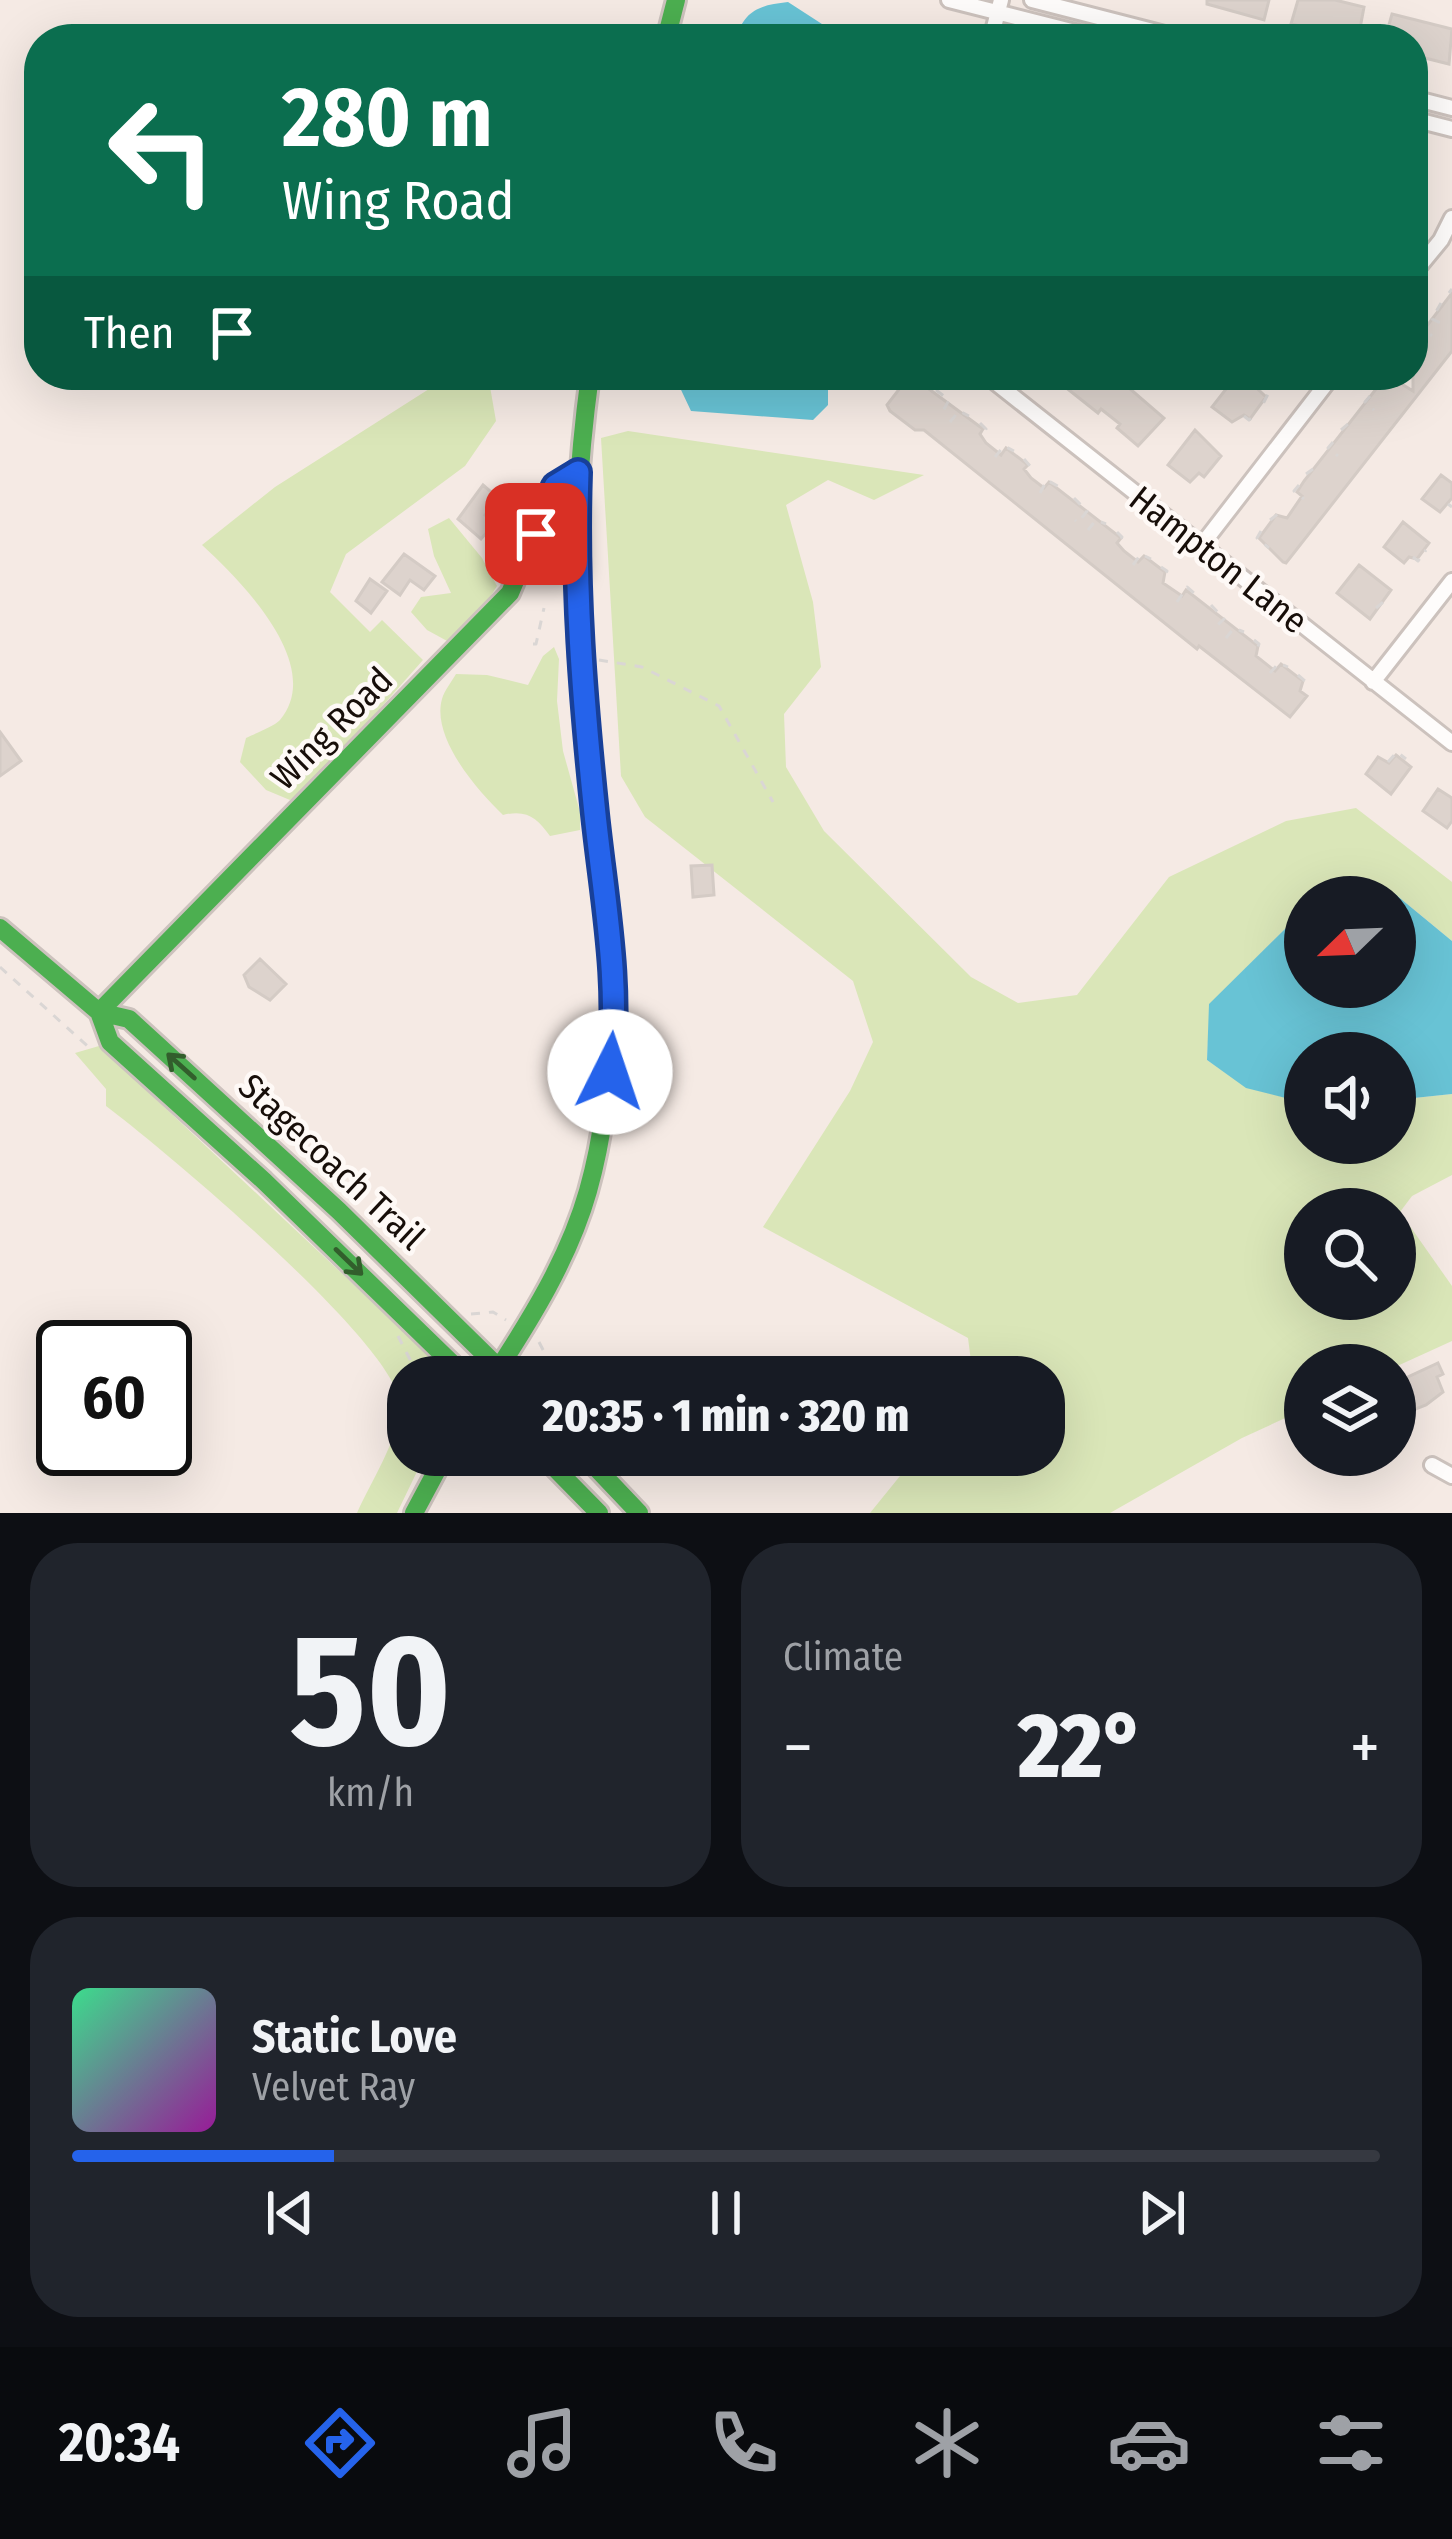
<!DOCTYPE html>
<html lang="en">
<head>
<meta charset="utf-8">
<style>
	:root { --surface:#171b24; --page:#20242c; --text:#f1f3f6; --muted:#9ea1a6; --line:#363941; --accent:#2563eb }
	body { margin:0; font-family:"Fira Sans Condensed",sans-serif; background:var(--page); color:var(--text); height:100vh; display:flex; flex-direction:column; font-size:45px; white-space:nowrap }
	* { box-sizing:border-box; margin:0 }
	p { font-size:39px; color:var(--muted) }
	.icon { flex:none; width:66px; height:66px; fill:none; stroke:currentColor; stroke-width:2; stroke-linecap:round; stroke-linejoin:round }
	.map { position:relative; height:1513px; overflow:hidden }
	.side { display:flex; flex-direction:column; gap:30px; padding:30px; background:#0d0f14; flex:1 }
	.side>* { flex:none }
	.top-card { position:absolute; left:24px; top:24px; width:1404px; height:366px; border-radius:48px; box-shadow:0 12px 48px #0002; background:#0b6e4f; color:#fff; overflow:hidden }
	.needle { width:78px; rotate:247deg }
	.buttons { position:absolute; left:1284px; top:876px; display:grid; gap:24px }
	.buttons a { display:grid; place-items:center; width:132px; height:132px; border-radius:50%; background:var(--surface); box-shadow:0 12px 48px #0002; font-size:60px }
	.speed { position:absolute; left:36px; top:1320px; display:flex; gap:24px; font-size:60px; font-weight:700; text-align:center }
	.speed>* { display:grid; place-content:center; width:156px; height:156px; border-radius:50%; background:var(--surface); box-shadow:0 12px 48px #0002; line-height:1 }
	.speed .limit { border:6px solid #111; border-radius:18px; background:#fff; color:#111 }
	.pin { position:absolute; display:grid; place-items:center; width:102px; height:102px; color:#fff; margin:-51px; border-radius:24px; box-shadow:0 6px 18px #0006 }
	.me { position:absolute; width:132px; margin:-66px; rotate:4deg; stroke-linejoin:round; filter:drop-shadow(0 0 9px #0008) }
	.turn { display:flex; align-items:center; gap:42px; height:252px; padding:0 60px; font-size:54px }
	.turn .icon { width:156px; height:156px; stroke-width:2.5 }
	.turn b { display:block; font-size:84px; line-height:102px }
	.then { display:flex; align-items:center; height:114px; padding:0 60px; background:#0003; gap:24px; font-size:45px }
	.big { font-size:90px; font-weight:800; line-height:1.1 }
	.side .card { flex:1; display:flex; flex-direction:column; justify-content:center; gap:18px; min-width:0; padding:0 42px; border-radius:48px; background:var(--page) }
	.side .dial { align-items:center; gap:0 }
	.dial b { font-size:156px; line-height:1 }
	.song { display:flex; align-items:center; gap:36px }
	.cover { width:144px; height:144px; border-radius:18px; background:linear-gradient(135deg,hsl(150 70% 55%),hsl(300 70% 35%)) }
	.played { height:12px; border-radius:6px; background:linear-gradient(90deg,var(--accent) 20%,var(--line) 20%) }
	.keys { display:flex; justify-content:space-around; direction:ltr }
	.heat { display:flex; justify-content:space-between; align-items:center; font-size:66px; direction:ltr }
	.side .tiles { flex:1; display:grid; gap:30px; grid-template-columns:1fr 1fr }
	.card:last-child { grid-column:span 2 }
	.trip { position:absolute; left:387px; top:1356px; width:678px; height:120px; border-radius:48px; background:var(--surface); box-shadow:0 12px 48px #0002; font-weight:800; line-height:120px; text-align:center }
	.tab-bar { display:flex; height:192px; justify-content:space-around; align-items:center; background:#090b0e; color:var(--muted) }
	.tab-bar .icon { width:84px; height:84px }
	.tab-bar .current { color:var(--accent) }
	.tab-bar b { font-size:54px; color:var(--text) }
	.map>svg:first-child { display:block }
	.green { fill:#dae6b8; fill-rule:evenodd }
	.water { fill:#68c3d5 }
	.building { fill:#ddd3cd; stroke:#d4cbc5; stroke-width:3 }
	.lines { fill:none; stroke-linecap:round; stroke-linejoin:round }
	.street-casing { stroke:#ccc2bd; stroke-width:20 }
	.fast-casing { stroke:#ccc2bd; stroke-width:24 }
	.path { stroke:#dad6d4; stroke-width:3; stroke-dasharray:9 9; stroke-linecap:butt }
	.street { stroke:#fefcfb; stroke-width:14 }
	.fast { stroke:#4caf50; stroke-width:18 }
	.oneway { stroke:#325e2c }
	.route-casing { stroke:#184099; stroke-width:30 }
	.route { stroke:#2563eb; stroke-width:21 }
	.labels { text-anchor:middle; stroke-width:9; stroke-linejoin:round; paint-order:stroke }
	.street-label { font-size:36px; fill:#170e09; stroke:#fef9f6 }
</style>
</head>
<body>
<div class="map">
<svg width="1452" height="1513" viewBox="0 0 1452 1513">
	<rect width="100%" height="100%" fill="#f5eae4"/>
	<path class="green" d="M451,375H488L496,421L465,466L346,554L330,592L370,632L382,620L423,660L317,780L290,800L266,790L240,762L246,738C256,733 273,727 280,720C326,665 239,579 202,545L275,487Z
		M628,431L924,475L874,500L828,480L786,505L813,602L821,667L784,714L786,767L824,831L971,977L1018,1003L1077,995L1169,877L1286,821L1356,808L1452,882V941L1395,894L1354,883L1332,897H1305V915L1285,929L1210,1004L1207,1060L1246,1087L1305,1103V1143H1395V1100L1452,1094V1175L1412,1196L1400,1212L1452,1286V1341L1395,1367L1305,1365V1409L1242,1438L1110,1513H870L917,1455H1044V1377H973L968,1338L763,1227L850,1091L873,1042L853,981L645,817L621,776L601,438ZM1305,1209H1395V1299H1305Z
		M449,518L482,558L497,586L484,607L449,642L427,630L411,612L421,597L451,593L434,556L428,529Z
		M554,647L559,659L557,701L563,751L580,812V830L550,836C537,818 527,809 503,815C478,791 431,738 442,699C444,691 452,681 456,674L487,675L528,685L543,656Z
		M99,1046L444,1369L447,1377H408V1455H425L397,1513H357C369,1485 403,1432 400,1403C394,1342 162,1148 106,1106V1089L75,1053Z"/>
	<path class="water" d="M788,2L839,35L840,39H736C744,10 760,5 788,2Z
		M674,375H821L828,386V405L813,420L691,411Z
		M1354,883L1395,894L1452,941V1094L1395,1100V1053H1305V1103L1246,1088L1207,1060L1209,1004L1285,929L1305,915V987H1395V897H1332Z"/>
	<path class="building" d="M1207,0H1269L1264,20L1207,4Z
		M1298,0H1335L1364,7L1358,39L1291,24Z
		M1392,14L1452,29L1449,64L1413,55V39H1385Z
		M1452,293V351L1286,563L1283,562L1259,538L1276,515L1287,518L1302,496L1297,492L1304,481L1387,375L1413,391V344Z
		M910,375L983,429L980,434L986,443L1001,455L1006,448L1028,465L1024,469L1031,478L1044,488L1049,482L1121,538L1117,543L1124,551L1138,562L1144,556L1165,572L1163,583L1182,596L1186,590L1258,646L1256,656L1275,671L1281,664L1303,681L1300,691L1307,696L1290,717L1199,646L1197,649L924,430H915L890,411L887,405Z
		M1050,375H1114L1164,418L1138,446L1117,428L1120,424L1101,409L1098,413Z
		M1237,375H1243L1266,397L1250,419L1244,415L1232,422L1212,407Z
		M1195,430L1221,456L1204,477L1199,473L1190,482L1168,465Z
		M1441,475L1452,483V498L1440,512L1422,499Z
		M483,485L498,498L485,515L495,523L481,539L458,519Z
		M1403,522L1429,543L1417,559L1409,557L1404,563L1384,547Z
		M404,554L435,576L424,590L410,580L400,595L382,582Z
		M1359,565L1391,590L1370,619L1337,593Z
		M370,579L387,591L371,613L356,601Z
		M0,732L21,761L0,776Z
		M1396,755L1411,767L1391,794L1366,774L1378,757L1389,763Z
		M1438,789L1452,798V821L1447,828L1423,811Z
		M712,865L714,895L693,897L691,866Z
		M260,959L286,984L270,1000L249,987L244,975Z
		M1438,1363L1443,1374L1437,1377L1443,1392L1426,1405L1395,1417V1383Z
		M1339,1455H1372L1369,1472L1334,1469Z"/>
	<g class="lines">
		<defs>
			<path id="street" d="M949,0L1103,39
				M1032,0L1184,39
				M991,39L1001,0
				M1413,98L1452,108
				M1413,119L1452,129
				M1413,274L1441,240L1452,218
				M986,375L1452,743
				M1201,546L1333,375
				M1373,682L1452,581
				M1432,1465L1452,1476"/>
			<path id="fast" d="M666,39L676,0
				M0,928L99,1012L129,1019L339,1211L508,1377
				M99,1012L510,593L555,486L578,472
				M99,1012L110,1042L264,1181L466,1377
				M493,1377C531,1319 569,1258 588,1191C635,1024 597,853 581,684C571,581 576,478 590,375
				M542,1455L599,1513
				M584,1455L639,1513
				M414,1513L445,1455"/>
		</defs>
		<use href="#street" class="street-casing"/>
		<use href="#fast" class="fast-casing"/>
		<path class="path" d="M1197,30L1230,39
			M924,34L946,39
			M1449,293L1452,289
			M1441,303L1432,319L1445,325
			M1418,335L1423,328L1432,336
			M918,375L925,381
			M903,384L908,375
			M1254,384L1268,394L1263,404
			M1377,384L1384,380
			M936,390L949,400L943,411L940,409
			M1370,396L1365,402L1374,410
			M1244,416L1249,420L1256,414
			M950,422L959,411L969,416
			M980,423L986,429L981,435
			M1341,430L1348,424
			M1333,442L1328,448L1338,456
			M995,457L1004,446L1014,451
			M1024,459L1030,466L1026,471
			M1306,474L1313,469
			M1299,485L1294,491L1304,499
			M1040,493L1047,480L1063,489
			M1074,498L1087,511L1078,523L1075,520
			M1448,504L1452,507
			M1270,520L1278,514L1282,517
			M1088,530L1096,520L1106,524
			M1261,531L1257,538L1269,548
			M1117,532L1122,537L1119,544
			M1413,557L1418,561L1426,550
			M1133,565L1141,554L1151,559
			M1161,567L1167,571L1163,579
			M1177,602L1187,587L1200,598
			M1211,605L1224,619L1213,629
			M1376,608L1388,598
			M1226,638L1234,628L1244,632
			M1254,640L1259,644L1256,652
			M533,644H536L544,608
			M599,660L642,667L719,706L773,802
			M1270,673L1279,663L1288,667
			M1298,675L1305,681L1301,686
			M1388,762L1397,752L1406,759
			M0,967L93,1051
			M471,1314L493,1312L506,1320
			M398,1336L419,1377
			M539,1342L557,1377"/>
		<use href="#street" class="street"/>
		<use href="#fast" class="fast"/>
	</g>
	<defs><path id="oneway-shaft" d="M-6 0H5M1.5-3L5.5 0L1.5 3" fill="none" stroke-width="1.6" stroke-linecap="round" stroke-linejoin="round" transform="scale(3)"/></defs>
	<g class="oneway">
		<use href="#oneway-shaft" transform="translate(181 1066) rotate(-138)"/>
		<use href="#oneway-shaft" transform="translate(349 1262) rotate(44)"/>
	</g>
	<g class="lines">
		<defs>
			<path id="route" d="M536,534L555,486L578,472C574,587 583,699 595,814C604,900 621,984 610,1072"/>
		</defs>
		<use href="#route" class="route-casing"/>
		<use href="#route" class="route"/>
	</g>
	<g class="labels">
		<g class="street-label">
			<text transform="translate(1219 559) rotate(38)" y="13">Hampton Lane</text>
			<text transform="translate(331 728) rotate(-45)" y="13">Wing Road</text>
			<text transform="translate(332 1161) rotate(43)" y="13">Stagecoach Trail</text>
		</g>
	</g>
</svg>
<div class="buttons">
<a><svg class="needle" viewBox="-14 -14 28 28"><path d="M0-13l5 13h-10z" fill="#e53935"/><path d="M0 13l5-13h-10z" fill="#9ea1a6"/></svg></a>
<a><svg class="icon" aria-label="sound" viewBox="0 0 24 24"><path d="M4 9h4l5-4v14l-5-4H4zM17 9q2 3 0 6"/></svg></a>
<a><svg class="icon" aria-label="search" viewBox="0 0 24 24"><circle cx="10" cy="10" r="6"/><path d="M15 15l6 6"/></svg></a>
<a><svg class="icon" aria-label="layers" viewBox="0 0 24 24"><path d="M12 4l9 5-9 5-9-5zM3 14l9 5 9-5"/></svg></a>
</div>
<div class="speed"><div class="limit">60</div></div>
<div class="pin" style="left:536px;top:534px;background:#d93025"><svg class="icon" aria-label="arrive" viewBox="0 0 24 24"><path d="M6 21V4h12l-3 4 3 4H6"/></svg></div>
<svg class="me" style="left:610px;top:1072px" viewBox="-20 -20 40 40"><circle r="19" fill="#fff"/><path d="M0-13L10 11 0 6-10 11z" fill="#2563eb"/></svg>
<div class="trip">20:35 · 1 min · 320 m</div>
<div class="top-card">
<div class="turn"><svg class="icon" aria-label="left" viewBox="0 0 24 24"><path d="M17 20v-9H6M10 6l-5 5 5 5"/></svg><div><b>280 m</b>Wing Road</div></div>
<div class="then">Then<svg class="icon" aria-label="arrive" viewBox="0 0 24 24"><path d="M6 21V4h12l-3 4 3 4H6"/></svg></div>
</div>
</div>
<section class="side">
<div class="tiles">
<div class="card dial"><b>50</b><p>km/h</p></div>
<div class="card"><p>Climate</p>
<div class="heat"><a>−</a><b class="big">22°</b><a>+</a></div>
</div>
<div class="card">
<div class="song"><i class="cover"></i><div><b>Static Love</b><p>Velvet Ray</p></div></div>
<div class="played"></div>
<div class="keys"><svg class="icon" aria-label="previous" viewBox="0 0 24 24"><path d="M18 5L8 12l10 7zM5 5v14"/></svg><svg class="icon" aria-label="pause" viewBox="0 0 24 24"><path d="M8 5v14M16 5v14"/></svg><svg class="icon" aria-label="next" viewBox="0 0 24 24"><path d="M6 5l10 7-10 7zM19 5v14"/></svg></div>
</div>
</div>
</section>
<nav class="tab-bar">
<b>20:34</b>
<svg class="icon current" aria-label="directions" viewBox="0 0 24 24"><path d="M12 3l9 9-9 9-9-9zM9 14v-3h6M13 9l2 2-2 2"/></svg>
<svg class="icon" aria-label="music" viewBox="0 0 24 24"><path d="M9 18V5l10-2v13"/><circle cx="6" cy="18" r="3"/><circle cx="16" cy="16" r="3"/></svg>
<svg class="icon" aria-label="phone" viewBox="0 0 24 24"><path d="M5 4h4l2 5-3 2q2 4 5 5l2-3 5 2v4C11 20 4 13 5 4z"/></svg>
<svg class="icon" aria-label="climate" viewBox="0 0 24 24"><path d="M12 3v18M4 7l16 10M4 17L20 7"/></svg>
<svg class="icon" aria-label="car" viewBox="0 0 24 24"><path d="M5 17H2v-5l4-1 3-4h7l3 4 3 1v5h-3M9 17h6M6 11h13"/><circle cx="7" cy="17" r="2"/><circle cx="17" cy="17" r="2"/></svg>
<svg class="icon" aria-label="filters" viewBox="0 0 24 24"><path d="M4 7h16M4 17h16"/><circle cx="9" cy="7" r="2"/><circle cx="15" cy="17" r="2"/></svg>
</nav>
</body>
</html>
